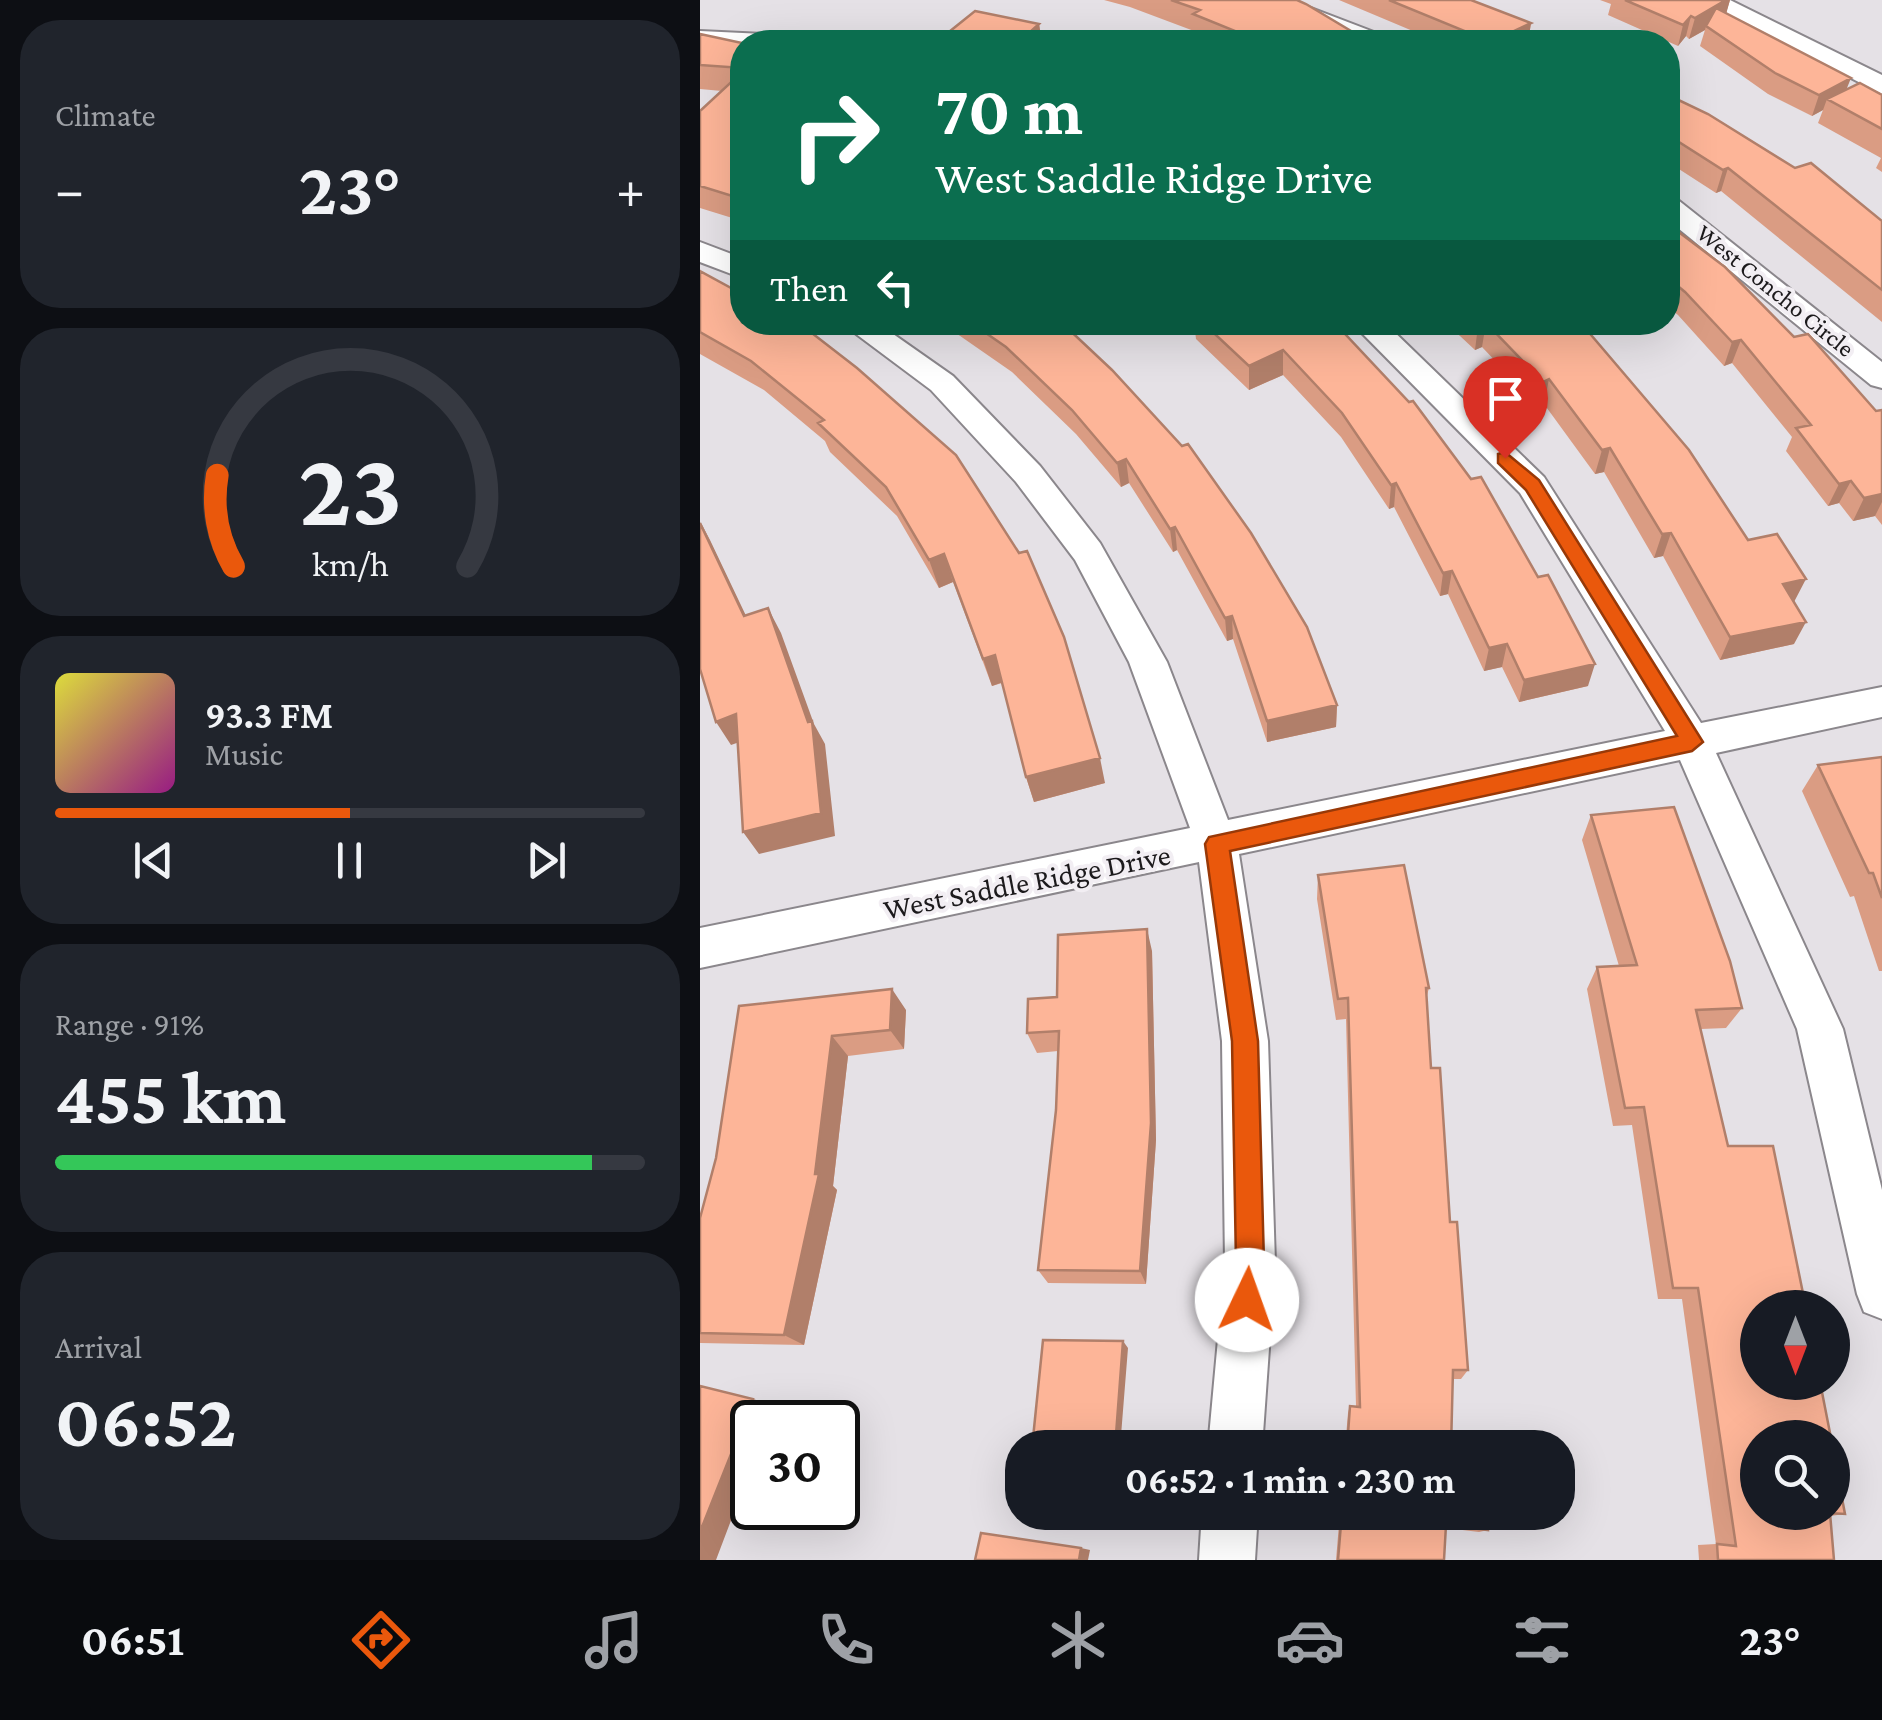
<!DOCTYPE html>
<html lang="en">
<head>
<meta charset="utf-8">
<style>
	:root { --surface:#171b24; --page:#20242c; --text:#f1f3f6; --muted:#9ea1a6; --line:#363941; --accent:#ea580c }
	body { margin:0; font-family:"Crimson Pro",serif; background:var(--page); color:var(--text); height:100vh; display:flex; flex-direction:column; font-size:38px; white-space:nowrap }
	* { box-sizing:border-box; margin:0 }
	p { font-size:32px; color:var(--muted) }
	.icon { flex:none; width:55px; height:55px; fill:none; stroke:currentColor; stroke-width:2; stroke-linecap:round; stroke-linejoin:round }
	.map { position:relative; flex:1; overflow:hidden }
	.drawer { display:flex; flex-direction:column; gap:20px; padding:20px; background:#0d0f14; width:700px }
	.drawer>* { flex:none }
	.guide { position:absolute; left:30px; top:30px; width:950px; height:305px; border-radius:40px; box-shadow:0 10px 40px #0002; background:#0b6e4f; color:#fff; overflow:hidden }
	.needle { width:65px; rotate:180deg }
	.fabs { position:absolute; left:1040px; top:1290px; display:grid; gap:20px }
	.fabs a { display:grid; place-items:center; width:110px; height:110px; border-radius:50%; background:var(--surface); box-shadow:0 10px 40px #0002; font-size:50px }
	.speed { position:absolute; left:30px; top:1400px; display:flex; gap:20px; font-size:50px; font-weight:700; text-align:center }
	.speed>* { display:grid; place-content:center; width:130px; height:130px; border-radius:50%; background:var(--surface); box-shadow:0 10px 40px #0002; line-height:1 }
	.speed .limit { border:5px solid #111; border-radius:15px; background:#fff; color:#111 }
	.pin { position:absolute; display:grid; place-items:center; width:85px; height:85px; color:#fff; margin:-102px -42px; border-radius:50% 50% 50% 0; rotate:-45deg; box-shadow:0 0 10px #0007 }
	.pin .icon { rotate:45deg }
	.me { position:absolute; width:110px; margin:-55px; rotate:3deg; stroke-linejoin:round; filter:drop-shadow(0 0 8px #0008) }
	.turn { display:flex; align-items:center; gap:35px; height:210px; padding:0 40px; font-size:45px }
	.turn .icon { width:130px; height:130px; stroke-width:2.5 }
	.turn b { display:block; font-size:70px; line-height:85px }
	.then { display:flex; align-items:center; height:95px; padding:0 40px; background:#0003; gap:20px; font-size:38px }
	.big { font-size:75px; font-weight:700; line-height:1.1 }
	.drawer .tile { flex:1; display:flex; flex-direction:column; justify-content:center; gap:15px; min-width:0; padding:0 35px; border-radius:40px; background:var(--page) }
	.drawer .dial { align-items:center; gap:0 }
	.dial svg { height:260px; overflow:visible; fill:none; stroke:var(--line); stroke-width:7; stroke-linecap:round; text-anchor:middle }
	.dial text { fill:var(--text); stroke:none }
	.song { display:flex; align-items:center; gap:30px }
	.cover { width:120px; height:120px; border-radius:15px; background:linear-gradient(135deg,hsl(60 70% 55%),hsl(310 70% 35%)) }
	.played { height:10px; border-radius:5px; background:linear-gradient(90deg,var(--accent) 50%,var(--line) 50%) }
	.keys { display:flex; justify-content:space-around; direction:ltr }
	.heat { display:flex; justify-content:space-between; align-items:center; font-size:55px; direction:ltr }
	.charge { height:15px; border-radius:8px; background:linear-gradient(90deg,#34c759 91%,var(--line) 0) }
	.trip { position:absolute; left:305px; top:1430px; width:570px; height:100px; border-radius:40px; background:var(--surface); box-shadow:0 10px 40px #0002; font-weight:700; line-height:100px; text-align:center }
	.dock { display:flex; height:160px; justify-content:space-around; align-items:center; background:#090b0e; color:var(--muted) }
	.dock .icon { width:70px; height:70px }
	.dock .active { color:var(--accent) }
	.dock b { font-size:45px; color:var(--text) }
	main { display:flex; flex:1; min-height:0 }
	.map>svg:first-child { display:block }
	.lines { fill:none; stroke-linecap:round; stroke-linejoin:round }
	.minor-casing { stroke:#8b878c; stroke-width:4 }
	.minor { fill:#fff; fill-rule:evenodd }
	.wall { fill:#da9c83 }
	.shaded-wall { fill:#b17f6a }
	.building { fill:#fdb598; stroke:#b17f6a; stroke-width:2.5 }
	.route { fill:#ea580c; stroke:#983908; stroke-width:2.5 }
	.labels { text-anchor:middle; stroke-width:8; stroke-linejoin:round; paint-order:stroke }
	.far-street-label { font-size:25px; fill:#1c1a1c; stroke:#f2eef3 }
	.street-label { font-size:30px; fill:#1c1a1c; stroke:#f2eef3 }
</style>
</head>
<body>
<main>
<section class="drawer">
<div class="tile"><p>Climate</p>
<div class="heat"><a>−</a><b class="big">23°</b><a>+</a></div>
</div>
<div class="tile dial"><svg viewBox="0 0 100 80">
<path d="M14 69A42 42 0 1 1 86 69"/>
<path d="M14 69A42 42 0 0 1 9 41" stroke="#ea580c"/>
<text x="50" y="56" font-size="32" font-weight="700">23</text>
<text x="50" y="72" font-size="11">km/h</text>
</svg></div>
<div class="tile">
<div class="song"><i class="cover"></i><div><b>93.3 FM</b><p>Music</p></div></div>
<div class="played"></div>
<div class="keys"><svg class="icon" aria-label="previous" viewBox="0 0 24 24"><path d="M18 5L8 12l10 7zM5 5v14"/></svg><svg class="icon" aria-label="pause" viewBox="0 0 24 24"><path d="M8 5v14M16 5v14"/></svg><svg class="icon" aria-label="next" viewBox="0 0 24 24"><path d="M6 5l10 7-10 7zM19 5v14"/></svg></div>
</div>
<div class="tile"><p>Range · 91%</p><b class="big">455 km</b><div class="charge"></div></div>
<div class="tile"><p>Arrival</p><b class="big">06:52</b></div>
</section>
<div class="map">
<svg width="1182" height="1560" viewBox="0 0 1182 1560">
	<rect width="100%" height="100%" fill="#e5e1e6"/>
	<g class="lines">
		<defs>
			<path id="minor" d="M556,0H590L687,37L690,42H657L560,5Z
				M999,0H1030L1182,75V94Z
				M0,31L87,35L99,42H42V47L0,45Z
				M968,198L978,200L1182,362V388L1171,385L968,220Z
				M0,242L42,258V278L0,262Z
				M140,322H176L253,376L340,466L400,543L467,662L528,820L965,731L820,493L651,322H684L844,477L1001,723L1182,687V717L1016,753L1143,1029L1182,1190V1319L1164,1312L1157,1294L1097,1029L980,760L539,854L568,1041L575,1263L562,1448H508L525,1263L522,1041L499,862L0,968V928L490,828L429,662L375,560L316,482L231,390Z
				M502,1512H558L555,1560H499Z"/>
		</defs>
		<use href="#minor" class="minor-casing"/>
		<use href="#minor" class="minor"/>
	</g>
	<path class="wall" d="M404,0H597L661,37V42H507L494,37V31L430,7Z
		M639,0H771L831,23L828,42H739Z
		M900,0H1030L1026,13L1147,89L1182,95V172L1176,168L1181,158L1118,123L1123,110L1112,116L1068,94L1000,46L1005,30L989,39L986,36L978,46L908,15L911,4Z
		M339,24L341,36L367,42H245L244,36Z
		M0,34L42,43V221L0,208V111L22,91L0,89Z
		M968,95L1182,221V322L1021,191L1016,193L968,162Z
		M968,224L1176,411L1182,410V525L1175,516L1153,521L1139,503L1128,506L1086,451L1092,437L1032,363L1024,366L978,315L968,307Z
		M0,271L94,322L405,783L334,802L326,777L302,683L292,686L253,582L239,588L197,516L130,452L125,441L64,390L0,354Z
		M240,322H361L637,705L636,727L567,742L533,639L527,641L477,550L473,552L429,483L421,487L376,434L312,372Z
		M494,322H631L888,686L819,702L802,667L784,671L748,594L740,596L694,507L689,509L641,437L583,375L549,390L496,339Z
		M745,322H856L1048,540L1094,602V644L1020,660L963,556L954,558L904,472L895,474L844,404L838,406L782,347L775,350Z
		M1182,757V971H1179L1154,896L1150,897L1102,791L1118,765Z
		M891,815L1042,1008L1026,1028L1001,1029L1028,1146L1145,1514L1130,1516L1134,1560H999L998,1545L1016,1544L982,1299H958L932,1125L913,1126L887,989L897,967L919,966L882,840Z
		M618,875L729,988L726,999L731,1068L768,1370L761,1379H753L751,1448H645L648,1413L650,1406H656L646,1019L636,1020L617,899Z
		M452,951L456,1140L446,1284L348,1283L338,1270L356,1110L358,1051L337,1053L327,1033L357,997Z
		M39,1006L206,1010L204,1049L148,1056L133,1186L137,1190L104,1345L0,1343V1218L16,1158Z
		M640,1512H788V1530L779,1532L746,1528L744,1560H636Z"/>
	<path class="shaded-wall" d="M1026,0H1030L1025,18L1006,26L1005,30L989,39L995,18Z
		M991,16L986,36L978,46L983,25Z
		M831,23L828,42H793Z
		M339,24L342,42H319Z
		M553,33V42H547V36Z
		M1151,78L1143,98L1127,99L1123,110L1112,116L1119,95Z
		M1028,168L1021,191L1016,193L1023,170Z
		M786,323L782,347L775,350L778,326Z
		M1041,340L1032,363L1024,366L1032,342Z
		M583,350V375L549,390V366Z
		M849,379L844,404L838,406L843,382Z
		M910,448L904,472L895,474L902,450Z
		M426,459L429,483L421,487L417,463Z
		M1151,481L1139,503L1128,506L1139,484Z
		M696,483L694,507L689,509L691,485Z
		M1182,494V502L1175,516L1153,521L1164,498Z
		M0,521L10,540L58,641L44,616Z
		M475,527L477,550L473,552L470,529Z
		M971,533L963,556L954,558L962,534Z
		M244,554L253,582L239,588L229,560Z
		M752,571L748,594L740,596L743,573Z
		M1106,579L1094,602L1083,584Z
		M68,608L81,633L114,724L125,744L135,836L59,854L43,832L108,722Z
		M532,616L533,639L527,641L525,618Z
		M1106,622L1094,644L1020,660L1030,637Z
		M807,644L802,667L784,671L789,648Z
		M295,655L303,682L292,686L283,659Z
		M895,664L888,686L819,702L824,680Z
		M637,705L636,727L567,742V721Z
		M36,714L51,738L31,745L16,722Z
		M400,758L405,783L334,802L326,777Z
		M447,929L452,951L456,1140L446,1284L440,1271Z
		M192,989L206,1010L204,1049L190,1030Z
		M132,1036L148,1056L133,1186L137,1190L104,1345L84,1335L115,1174Z
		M423,1341L428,1348L420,1448H415Z
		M53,1399L75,1406L69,1422H52V1465L16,1560H0V1532Z
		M381,1548L390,1550L388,1560H379Z"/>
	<path class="building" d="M471,0H597L606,4L661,37L652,42H575L553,33L547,36L493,14L500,10Z
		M689,0H771L831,23L791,42Z
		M925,0H1026L995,18L991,16L983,25Z
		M1016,8L1151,78L1119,95L1075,73L1006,26Z
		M275,11L339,24L319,42H269L244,36Z
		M0,34L42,43V68L0,65Z
		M339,35L367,42H330Z
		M42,72V153L40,155L42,156V199L0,186V111Z
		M1160,83L1182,95V129L1127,99Z
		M968,95L1008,114L1095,168L1111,163L1182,221V290L1028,168L1023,170L968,135Z
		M968,224L1025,267L1094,337L1108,334L1176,411L1182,410V494L1164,498L1151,481L1139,484L1096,428L1111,425L1041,340L1032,342L985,292L968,278Z
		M0,271L42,294V322H94L108,330L157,368L256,455L319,553L327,551L364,637L400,758L326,777L295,655L283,659L244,554L229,560L186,487L118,423L124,420L51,361L0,332Z
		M270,322H361L412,370L482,446L488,444L551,533L607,627L637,705L567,721L532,616L525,618L475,527L470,529L426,459L417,463L372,410L306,347Z
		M502,322H631L645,334L709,402L713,401L771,479L781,477L838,577L848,575L895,664L824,680L807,644L789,648L752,571L743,573L696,483L691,485L642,413L583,350L549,366Z
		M775,322H856L862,327L874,322H880L989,450L1048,540L1077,534L1106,579L1083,584L1106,622L1030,637L971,533L962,534L910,448L902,450L849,379L843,382L786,323L778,326Z
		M0,523L44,616L68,608L108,722L112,721L121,813L43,832L36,714L16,722L0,669Z
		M1182,757V898L1173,873H1169L1118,765Z
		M974,807L1030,961L1042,1008L996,1010L1028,1146H1073L1106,1308H1058V1382H1120L1131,1438H1058V1512H1132V1446L1145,1514L1130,1513L1134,1560H1018L1017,1544L1036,1546L998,1288H973L944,1107L925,1108L897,967L937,965L891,815Z
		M704,865L729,988H726L731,1068H740L750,1222H757L768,1370H753L751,1448H647L650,1406L660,1407L648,998L638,999L618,875Z
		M447,929L451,1123L440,1271L338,1270L356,1110L359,1031L327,1033L328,999L357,997L358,935Z
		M192,989L190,1030L132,1036L115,1174H119L84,1335L0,1333V1218L16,1158L39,1006Z
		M343,1340L423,1341L415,1448H332Z
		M0,1386L53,1399L0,1532Z
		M642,1512H788V1530L746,1525L744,1560H638Z
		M281,1533L381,1548L379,1560H275Z"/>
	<path class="route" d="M805,452L839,480L1003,742L992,751L530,851L558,1041L564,1263L557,1310L547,1314L537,1310L533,1300L536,1263L532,1041L505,844L509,837L977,736L826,490L798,463V454Z"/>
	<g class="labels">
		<g class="far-street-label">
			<text transform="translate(1076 290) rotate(39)" y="9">West Concho Circle</text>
		</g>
		<g class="street-label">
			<text transform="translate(327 882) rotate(-11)" y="10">West Saddle Ridge Drive</text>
		</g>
	</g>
</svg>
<div class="fabs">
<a><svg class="needle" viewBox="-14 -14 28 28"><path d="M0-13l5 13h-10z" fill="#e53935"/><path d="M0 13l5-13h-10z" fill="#9ea1a6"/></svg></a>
<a><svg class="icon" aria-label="search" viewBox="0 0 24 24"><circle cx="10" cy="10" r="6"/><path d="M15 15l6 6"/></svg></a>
</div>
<div class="speed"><div class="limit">30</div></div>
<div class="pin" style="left:805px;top:458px;background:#d93025"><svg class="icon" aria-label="arrive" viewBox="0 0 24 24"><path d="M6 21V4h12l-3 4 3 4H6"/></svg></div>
<svg class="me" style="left:547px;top:1300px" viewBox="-20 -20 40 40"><circle r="19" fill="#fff"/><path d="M0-13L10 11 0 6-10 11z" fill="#ea580c"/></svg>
<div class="trip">06:52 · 1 min · 230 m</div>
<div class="guide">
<div class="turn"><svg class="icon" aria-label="right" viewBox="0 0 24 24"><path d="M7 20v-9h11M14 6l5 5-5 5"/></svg><div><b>70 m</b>West Saddle Ridge Drive</div></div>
<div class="then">Then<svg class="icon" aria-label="left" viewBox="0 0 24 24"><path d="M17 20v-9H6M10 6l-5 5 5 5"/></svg></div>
</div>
</div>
</main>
<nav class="dock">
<b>06:51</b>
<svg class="icon active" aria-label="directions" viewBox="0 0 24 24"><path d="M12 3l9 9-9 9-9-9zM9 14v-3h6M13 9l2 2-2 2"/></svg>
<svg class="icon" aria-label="music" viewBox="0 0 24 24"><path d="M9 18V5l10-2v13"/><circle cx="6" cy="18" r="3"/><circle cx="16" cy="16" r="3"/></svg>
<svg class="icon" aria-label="phone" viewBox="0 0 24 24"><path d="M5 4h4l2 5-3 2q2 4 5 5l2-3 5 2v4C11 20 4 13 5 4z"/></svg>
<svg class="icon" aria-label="climate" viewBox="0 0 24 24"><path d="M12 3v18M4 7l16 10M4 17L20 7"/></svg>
<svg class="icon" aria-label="car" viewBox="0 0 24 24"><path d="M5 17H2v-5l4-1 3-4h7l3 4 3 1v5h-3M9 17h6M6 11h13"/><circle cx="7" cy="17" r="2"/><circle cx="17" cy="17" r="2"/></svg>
<svg class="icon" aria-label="filters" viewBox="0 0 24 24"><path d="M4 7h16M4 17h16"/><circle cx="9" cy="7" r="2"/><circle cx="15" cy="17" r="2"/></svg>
<b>23°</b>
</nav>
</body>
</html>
